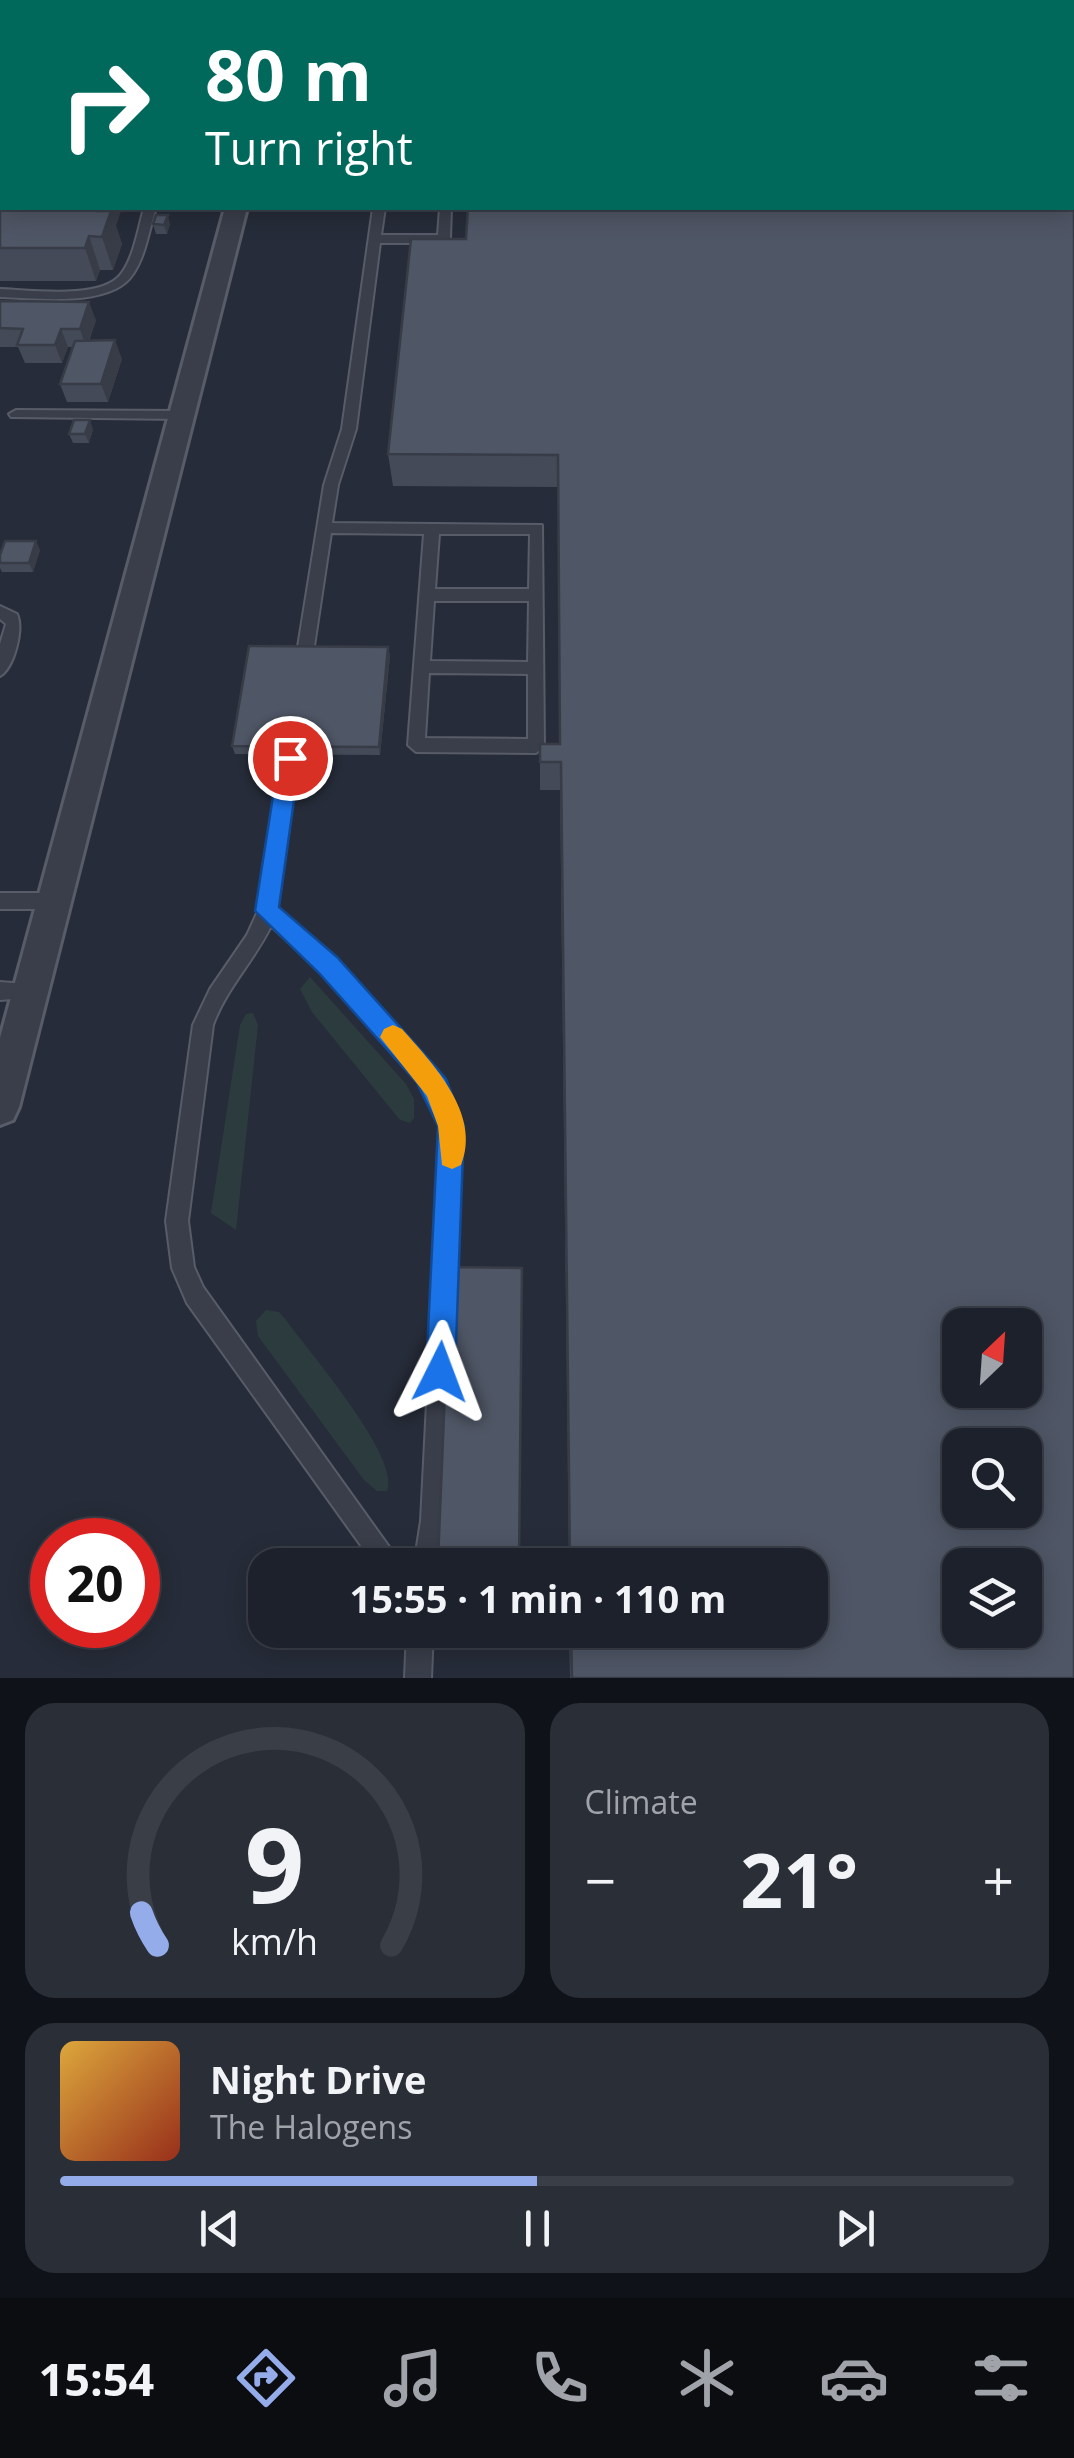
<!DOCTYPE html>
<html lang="en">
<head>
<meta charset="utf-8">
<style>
	:root { --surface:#1c212b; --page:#292e37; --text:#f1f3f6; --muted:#a0a3a9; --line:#3a3e47; --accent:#95acea }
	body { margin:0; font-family:"Open Sans",sans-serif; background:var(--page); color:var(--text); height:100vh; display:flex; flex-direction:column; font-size:38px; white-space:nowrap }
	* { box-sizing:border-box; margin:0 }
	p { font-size:32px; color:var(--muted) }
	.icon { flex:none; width:55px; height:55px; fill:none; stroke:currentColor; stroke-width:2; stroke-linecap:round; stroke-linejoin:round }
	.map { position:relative; height:1678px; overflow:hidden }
	.drawer { display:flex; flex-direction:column; gap:25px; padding:25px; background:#0f1218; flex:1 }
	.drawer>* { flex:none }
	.banner { position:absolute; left:0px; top:0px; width:1075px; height:210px; box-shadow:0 5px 25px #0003,0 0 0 2px var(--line); background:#00695c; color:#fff; overflow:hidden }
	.needle { width:65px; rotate:25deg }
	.buttons { position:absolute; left:942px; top:1308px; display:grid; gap:20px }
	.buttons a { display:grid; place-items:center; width:100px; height:100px; border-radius:20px; background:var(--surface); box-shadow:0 5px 25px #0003,0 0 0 2px var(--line); font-size:50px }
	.speed { position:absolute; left:30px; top:1518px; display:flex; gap:20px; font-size:50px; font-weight:700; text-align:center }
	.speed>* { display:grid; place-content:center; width:130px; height:130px; border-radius:50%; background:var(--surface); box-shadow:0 5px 25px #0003,0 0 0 2px var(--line); line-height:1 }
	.speed .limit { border:15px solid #d22; background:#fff; color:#111 }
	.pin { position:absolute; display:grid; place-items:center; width:85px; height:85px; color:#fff; margin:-42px; border:5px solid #fff; border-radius:50%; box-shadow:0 2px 10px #0007 }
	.me { position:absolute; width:110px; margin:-55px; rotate:3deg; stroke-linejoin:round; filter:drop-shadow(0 0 8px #0008) }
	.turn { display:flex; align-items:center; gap:35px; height:210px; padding:0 40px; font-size:45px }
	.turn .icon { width:130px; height:130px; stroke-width:2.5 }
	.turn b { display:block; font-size:70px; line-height:85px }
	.big { font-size:75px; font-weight:700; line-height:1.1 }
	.drawer .card { flex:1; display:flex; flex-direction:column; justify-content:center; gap:15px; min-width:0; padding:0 35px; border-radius:30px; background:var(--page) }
	.drawer .dial { align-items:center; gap:0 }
	.dial svg { height:260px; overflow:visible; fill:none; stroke:var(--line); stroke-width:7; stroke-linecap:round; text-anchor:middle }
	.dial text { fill:var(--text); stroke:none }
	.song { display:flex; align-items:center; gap:30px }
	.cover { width:120px; height:120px; border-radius:15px; background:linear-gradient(135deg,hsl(40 70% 55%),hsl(10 70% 35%)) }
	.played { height:10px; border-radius:5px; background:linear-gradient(90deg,var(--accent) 50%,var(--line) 50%) }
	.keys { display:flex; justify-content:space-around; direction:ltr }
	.heat { display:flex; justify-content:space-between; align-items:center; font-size:55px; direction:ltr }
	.drawer .tiles { flex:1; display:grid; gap:25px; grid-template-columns:1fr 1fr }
	.card:last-child { grid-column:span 2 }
	.trip { position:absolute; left:248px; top:1548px; width:580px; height:100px; border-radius:30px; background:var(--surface); box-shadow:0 5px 25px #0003,0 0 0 2px var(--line); font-weight:700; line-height:100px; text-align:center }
	.tabs { display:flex; height:160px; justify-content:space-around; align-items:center; background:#0b0d11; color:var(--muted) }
	.tabs .icon { width:70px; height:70px }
	.tabs .on { color:var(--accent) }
	.tabs b { font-size:45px; color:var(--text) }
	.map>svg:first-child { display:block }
	.green { fill:#2c3c3e }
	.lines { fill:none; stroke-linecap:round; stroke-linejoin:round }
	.lane-casing { stroke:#575c68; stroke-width:4 }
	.street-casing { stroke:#575c68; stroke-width:6 }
	.lane { fill:#393e4a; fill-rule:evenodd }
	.street { fill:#393e4a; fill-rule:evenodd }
	.wall { fill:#444a57 }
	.shaded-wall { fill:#373c47 }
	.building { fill:#4f5665; stroke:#373c47; stroke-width:2.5; fill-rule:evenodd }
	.route { fill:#1a73e8; stroke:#114b97; stroke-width:2.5 }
	.slow { fill:#f59e0b }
</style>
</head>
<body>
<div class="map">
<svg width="1074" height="1678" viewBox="0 0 1074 1678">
	<rect width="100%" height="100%" fill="#262c39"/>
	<path class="green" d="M310,977L406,1084L414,1099V1118L410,1123L400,1120L312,1012L300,989Z
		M253,1013L258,1025L236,1230L211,1213L240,1025L246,1014Z
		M266,1310L279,1312L286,1320C308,1351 401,1457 387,1491H377L364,1480L258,1336L256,1321Z"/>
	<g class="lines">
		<defs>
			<path id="lane" d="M211,0H221V2H212Z
				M1072,97H1074V103H1072Z
				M144,208H156C149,229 146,255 133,274C112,308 35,298 0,297V289C29,290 102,300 121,274C134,257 138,229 144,208Z
				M373,208H385L381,235H438L440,208H451L450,239L444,243H380L356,429L338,485L332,523L542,525L544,746L536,753L416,752L408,745L424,534L331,533L313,653L305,659L297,653L324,485L342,429ZM439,534H530L529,589H435ZM434,601H529L528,662L430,661ZM429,673L528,674V739L425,738Z
				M16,410L182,411L189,415L182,419L11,417L9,414Z
				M0,606L17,614C24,629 14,668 0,676V644L6,624L0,619Z
				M289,751L297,758L277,908L335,959L433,1067L444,1081L461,1126L445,1521L438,1565H414L421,1521L441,1126L429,1094L419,1081L321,971L271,926C254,961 226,989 213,1025L188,1221L194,1267L203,1287L402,1565H375L187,1303L172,1268L166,1221L193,1025L210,989L247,935L258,911L269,855L281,758Z
				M0,893H54L60,895L63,901L60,907L54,909H0Z
				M0,982L38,985L40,991L38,997L0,1000Z
				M407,1630H433L431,1678H405Z"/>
			<path id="street" d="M832,0H874L876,2H834Z
				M1072,17H1074V28H1072Z
				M225,208H247L19,1107L13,1120L0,1125V1038Z"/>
		</defs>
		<use href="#lane" class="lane-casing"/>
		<use href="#street" class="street-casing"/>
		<use href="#lane" class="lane"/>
		<use href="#street" class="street"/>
	</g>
	<path class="wall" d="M0,0H199L200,2H2V208L116,226L122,244L113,270H100L96,281H0Z
		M468,208L1074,1678H570L569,1630H810V1565H569L560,790H540V744H559L558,487L393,486L388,454L466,239Z
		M153,224H170L167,234H156Z
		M0,301L96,320L89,341L122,359L108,402H67L60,384L72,347H68L62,363H25L18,347H0Z
		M93,429L89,443H73L69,434Z
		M40,550L33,572H2L0,568V563Z
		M388,647L390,656L380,755L235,754L232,746Z"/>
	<path class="shaded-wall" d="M100,208H122L116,226L122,244L113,270L102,237L98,211Z
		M168,215L170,224L167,234L164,225Z
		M89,236L100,270L96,281L85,248Z
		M89,302L96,320L86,347L80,329Z
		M61,329L68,347L62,363L55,345Z
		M115,340L122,359L108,402L101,384Z
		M90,420L93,429L89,443L85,434Z
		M36,541L40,550L33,572L29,563Z
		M388,647L390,656L380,755L379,747Z"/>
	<path class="building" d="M0,0H177L176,2H2V78H0Z
		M0,88H2V208H100L98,211H111L102,237L89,236L85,248H0Z
		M1072,109L1074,112V1678H572L571,1630H810V1565H570L561,762H540V744H560L558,455L388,454L411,239H466L468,208H1072ZM960,1325H1025V1390H960ZM960,1445H1025V1510H960ZM960,1565H1025V1630H960Z
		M156,215H168L164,225L153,224Z
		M0,301L89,302L80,329H61L55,345H17L23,329L0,328Z
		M115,340L101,384H60L75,341Z
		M74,420H90L85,434H69Z
		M5,541H36L29,563H0V555Z
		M249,646L388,647L379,747L232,746Z
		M450,1267L522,1268L519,1561H438Z"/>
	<path class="route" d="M290,749L300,758L279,907L337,957L435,1066L446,1079L464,1126L455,1372L451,1382L440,1387L430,1382L426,1372L438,1126L417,1083L319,973L255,911L279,758Z"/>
	<path class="slow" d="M393,1025L402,1029C432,1063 482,1114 461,1165L452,1169L442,1165L438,1126L427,1096L380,1037L384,1029Z"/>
</svg>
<div class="buttons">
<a><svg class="needle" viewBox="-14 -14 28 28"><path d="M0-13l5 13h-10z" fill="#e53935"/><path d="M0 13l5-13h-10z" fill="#a0a3a9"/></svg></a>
<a><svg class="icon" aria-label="search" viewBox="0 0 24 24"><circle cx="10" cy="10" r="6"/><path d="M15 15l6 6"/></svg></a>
<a><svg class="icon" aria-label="layers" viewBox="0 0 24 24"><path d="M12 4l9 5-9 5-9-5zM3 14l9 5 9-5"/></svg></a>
</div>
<div class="speed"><div class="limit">20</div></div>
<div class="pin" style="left:290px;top:758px;background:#d93025"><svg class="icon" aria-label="arrive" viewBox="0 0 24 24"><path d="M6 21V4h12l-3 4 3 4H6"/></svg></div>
<svg class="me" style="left:440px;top:1372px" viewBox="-20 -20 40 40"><path d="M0-17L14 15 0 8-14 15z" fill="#1a73e8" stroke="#fff" stroke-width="4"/></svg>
<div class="trip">15:55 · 1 min · 110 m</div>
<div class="banner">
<div class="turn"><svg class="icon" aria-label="right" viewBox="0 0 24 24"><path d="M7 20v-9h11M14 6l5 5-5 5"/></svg><div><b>80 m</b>Turn right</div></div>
</div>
</div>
<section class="drawer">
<div class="tiles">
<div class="card dial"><svg viewBox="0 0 100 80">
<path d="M14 69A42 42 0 1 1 86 69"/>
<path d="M14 69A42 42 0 0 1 9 59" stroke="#95acea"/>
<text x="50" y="56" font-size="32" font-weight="700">9</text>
<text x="50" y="72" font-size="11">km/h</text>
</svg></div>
<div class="card"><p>Climate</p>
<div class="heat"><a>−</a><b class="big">21°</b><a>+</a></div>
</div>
<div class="card">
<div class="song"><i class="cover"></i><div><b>Night Drive</b><p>The Halogens</p></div></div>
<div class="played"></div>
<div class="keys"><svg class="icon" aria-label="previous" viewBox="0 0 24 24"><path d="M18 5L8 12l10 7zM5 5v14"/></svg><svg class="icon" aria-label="pause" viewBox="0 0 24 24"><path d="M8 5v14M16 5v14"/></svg><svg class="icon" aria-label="next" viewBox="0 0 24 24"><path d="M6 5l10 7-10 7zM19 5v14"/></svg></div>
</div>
</div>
</section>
<nav class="tabs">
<b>15:54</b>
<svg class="icon on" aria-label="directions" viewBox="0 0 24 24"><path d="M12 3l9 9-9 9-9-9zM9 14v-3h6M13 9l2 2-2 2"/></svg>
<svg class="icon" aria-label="music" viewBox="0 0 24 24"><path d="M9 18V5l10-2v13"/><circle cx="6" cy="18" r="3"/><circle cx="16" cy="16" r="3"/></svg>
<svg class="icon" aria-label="phone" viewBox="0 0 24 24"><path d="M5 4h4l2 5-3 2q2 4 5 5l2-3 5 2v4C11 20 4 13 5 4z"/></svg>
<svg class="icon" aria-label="climate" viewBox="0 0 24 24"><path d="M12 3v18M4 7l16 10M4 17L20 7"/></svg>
<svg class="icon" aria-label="car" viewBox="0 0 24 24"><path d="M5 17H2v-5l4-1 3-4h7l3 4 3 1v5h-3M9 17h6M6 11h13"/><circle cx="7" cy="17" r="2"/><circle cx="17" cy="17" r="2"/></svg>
<svg class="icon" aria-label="filters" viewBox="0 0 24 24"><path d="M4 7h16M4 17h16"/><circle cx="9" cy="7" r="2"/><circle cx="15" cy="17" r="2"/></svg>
</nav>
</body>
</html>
